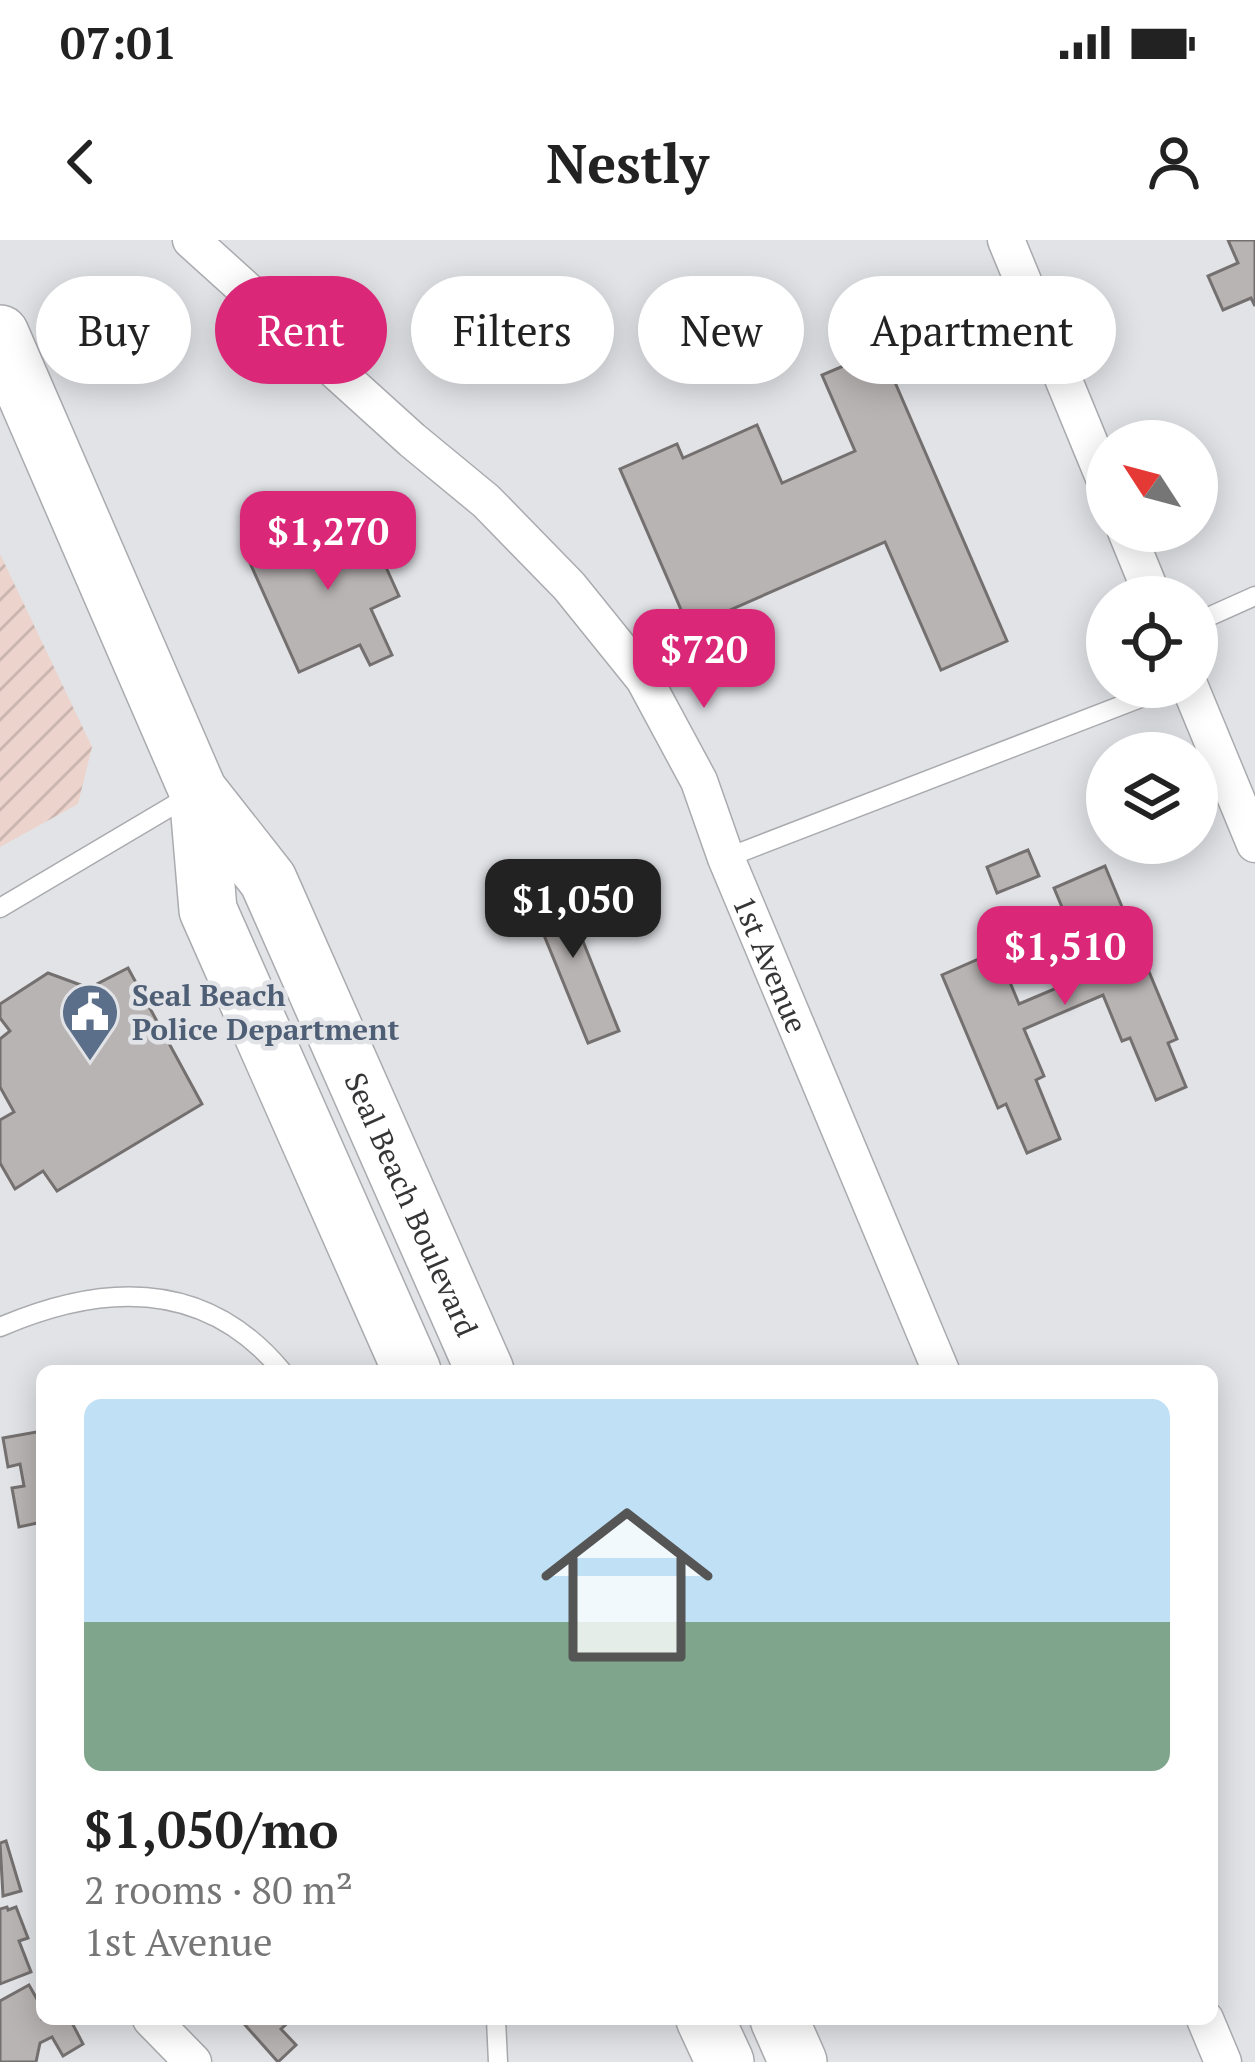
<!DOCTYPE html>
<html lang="en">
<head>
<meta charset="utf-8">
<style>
  :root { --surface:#fff; --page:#f6f6f6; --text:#222; --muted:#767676; --line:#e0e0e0; --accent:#db2777 }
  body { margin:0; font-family:"PT Serif",serif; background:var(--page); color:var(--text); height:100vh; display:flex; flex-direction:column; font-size:45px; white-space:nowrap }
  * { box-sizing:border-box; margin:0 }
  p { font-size:39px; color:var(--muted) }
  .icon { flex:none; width:66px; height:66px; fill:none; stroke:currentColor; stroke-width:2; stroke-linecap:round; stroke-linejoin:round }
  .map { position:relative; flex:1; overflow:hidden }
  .drawer { position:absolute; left:36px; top:1125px; width:1182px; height:660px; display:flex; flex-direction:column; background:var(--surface); border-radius:18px; box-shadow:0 6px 30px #0003 }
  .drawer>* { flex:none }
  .banner { position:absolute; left:36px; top:36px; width:1185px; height:108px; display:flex; gap:24px }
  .needle { width:78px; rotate:306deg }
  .controls { position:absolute; left:1086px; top:180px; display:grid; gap:24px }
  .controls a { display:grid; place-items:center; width:132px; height:132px; border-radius:50%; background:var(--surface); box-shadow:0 6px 30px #0003; font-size:60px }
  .price { position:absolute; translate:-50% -102px; padding:0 27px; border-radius:24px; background:var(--accent); color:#fff; font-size:39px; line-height:78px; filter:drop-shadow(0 3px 6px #0008) }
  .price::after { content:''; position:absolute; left:50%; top:72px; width:36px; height:27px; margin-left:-18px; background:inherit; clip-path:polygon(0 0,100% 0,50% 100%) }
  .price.current { background:#222; color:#fff }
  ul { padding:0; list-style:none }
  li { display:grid; align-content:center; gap:24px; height:636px; padding:0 48px }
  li+li { border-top:3px solid var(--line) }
  li span { display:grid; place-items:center; height:372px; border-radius:18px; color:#555 }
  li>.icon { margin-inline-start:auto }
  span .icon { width:216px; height:216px; fill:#fffc; stroke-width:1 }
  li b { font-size:51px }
  .chip { padding:0 42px; border-radius:54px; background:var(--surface); box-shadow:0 6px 30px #0003; font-size:42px; line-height:108px }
  .chip.current { background:var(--accent); color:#fff }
  .status { display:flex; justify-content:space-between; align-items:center; height:84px; padding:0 60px; background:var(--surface); direction:ltr }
  .status svg { height:33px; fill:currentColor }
  header { display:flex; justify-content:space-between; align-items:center; height:156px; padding:0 48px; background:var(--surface); font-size:54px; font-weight:700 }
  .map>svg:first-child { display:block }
  .industrial { fill:url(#industrial-furrows) }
  .building { fill:#b9b4b4; stroke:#757070; stroke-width:3 }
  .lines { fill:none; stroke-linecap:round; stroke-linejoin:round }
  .service-casing { stroke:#aaabaf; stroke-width:21 }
  .minor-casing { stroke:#aaabaf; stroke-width:39 }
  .primary-casing { stroke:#aaabaf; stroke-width:60 }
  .service { stroke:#fff; stroke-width:18 }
  .minor { stroke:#fff; stroke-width:36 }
  .primary { stroke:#fff; stroke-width:57 }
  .labels { text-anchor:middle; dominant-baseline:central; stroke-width:9; stroke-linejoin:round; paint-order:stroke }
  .street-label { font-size:30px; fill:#353537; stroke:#e2e3e7 }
  .service-label { font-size:30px; font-weight:bold; fill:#4e5e75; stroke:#e2e3e7; text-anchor:start }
</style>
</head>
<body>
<div class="status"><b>07:01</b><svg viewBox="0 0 49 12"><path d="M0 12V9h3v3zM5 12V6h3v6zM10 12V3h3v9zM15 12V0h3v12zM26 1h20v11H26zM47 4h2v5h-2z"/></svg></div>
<header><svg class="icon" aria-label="back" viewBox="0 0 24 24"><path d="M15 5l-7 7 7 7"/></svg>Nestly<svg class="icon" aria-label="person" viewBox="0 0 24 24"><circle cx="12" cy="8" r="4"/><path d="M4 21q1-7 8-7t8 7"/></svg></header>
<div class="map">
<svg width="1255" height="1822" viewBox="0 0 1255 1822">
  <defs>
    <pattern id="industrial-furrows" width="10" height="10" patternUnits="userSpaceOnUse" patternTransform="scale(3)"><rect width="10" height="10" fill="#ecd3cb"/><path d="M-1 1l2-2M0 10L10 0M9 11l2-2" fill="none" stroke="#cbb6af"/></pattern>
  </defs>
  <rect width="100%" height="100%" fill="#e2e3e7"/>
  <path class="industrial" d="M 0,314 L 92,507 L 78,564 L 0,607 Z"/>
  <g class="building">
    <path d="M 1228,0 L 1255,0 L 1255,66 L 1251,58 L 1223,70 L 1208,36 L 1238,23 Z"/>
    <path d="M 881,110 L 1007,401 L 941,430 L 885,302 L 689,388 L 620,229 L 677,204 L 683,218 L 757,185 L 782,243 L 855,211 L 822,135 Z"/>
    <path d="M 361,272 L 399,356 L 371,369 L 392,415 L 370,425 L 360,405 L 299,432 L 250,323 Z"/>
    <path d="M 1028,610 L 1039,636 L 997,653 L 987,627 Z"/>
    <path d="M 1105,626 L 1177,799 L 1168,803 L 1186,847 L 1156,860 L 1130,798 L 1122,801 L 1103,755 L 1024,789 L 1044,836 L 1036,840 L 1060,899 L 1027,913 L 1006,864 L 998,868 L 942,735 L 997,711 L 1019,764 L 1090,734 L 1054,648 Z"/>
    <path d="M 558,639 L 619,791 L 588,803 L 526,651 Z"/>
    <path d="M 128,728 L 202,864 L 57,951 L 43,931 L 15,949 L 0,923 L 0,880 L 14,872 L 0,847 L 0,799 L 10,791 L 0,778 L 0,764 L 48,733 L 89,748 Z"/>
    <path d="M 42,1191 L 42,1282 L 19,1287 L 12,1248 L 24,1246 L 20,1224 L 8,1227 L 3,1198 Z"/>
    <path d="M 6,1601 L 21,1651 L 3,1656 L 0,1603 Z"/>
    <path d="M 7,1667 L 8,1670 L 16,1667 L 28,1698 L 19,1701 L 31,1732 L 0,1744 L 0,1669 Z"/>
    <path d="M 29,1745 L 42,1768 L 42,1779 L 70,1779 L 83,1804 L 63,1816 L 52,1797 L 40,1803 L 36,1822 L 0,1822 L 0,1761 Z"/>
    <path d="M 252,1779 L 307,1779 L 291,1780 L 281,1789 L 296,1805 L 278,1822 L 245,1785 Z"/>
  </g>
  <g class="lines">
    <g class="service-casing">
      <g id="service">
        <path d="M 1197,382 L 1255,356"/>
        <path d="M 726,618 L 1169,447"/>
        <path d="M 0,668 L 189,556"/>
        <path d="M 0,1087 C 102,1043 205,1038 282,1131"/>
        <path d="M 496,1779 L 498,1822"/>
      </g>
    </g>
    <g class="minor-casing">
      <g id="minor">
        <path id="s1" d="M 191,0 L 412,200 L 486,261 L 569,346 L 644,439 L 699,541 L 726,618 L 941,1131"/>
        <path d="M 1006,0 L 1107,245"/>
        <path d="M 1126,291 L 1153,357"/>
        <path d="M 1190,447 L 1255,604"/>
        <path d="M 151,1779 L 193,1822"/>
        <path d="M 1205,1779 L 1223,1822"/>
      </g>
    </g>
    <g class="primary-casing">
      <g id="primary">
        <path id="s2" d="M 0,94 L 198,551 L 268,640 L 485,1131"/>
        <path d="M 198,551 L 208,670 L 412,1131"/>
        <path d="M 705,1779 L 725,1822"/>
        <path d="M 779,1779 L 798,1822"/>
      </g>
    </g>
    <use href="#service" class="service"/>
    <use href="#minor" class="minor"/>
    <use href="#primary" class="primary"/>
  </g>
  <defs>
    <g id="civic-pin" transform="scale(3)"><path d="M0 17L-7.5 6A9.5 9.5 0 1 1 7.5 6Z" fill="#5c6f8a" stroke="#e2e3e7"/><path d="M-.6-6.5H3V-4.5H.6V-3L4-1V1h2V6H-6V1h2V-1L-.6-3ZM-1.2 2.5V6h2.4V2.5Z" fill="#fff"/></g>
  </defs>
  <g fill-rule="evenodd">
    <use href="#civic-pin" x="90" y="772"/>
  </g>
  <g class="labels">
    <g class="street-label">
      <text stroke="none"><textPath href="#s1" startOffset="945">1st Avenue</textPath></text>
      <text stroke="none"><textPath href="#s2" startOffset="966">Seal Beach Boulevard</textPath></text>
    </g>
    <g class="service-label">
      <text x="132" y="755">Seal Beach<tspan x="132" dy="34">Police Department</tspan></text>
    </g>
  </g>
</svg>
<div class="controls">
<a><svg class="needle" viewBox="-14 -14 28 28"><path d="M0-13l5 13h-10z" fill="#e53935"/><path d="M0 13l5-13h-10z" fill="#767676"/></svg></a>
<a><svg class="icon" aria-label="locate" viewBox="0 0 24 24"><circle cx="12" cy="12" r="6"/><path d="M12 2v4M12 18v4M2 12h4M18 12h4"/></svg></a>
<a><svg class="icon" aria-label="layers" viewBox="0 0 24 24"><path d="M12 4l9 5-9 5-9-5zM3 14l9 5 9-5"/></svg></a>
</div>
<b class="price" style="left:328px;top:353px">$1,270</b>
<b class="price" style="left:704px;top:471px">$720</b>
<b class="price current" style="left:573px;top:721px">$1,050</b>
<b class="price" style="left:1065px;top:768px">$1,510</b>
<div class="banner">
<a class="chip">Buy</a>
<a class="chip current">Rent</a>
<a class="chip">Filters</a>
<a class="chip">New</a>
<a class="chip">Apartment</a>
</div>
<section class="drawer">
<ul>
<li><span style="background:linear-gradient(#bfe0f5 60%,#7fa58c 0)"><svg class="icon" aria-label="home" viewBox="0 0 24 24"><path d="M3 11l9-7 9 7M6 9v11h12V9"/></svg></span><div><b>$1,050/mo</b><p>2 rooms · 80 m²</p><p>1st Avenue</p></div></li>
</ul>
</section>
</div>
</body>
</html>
